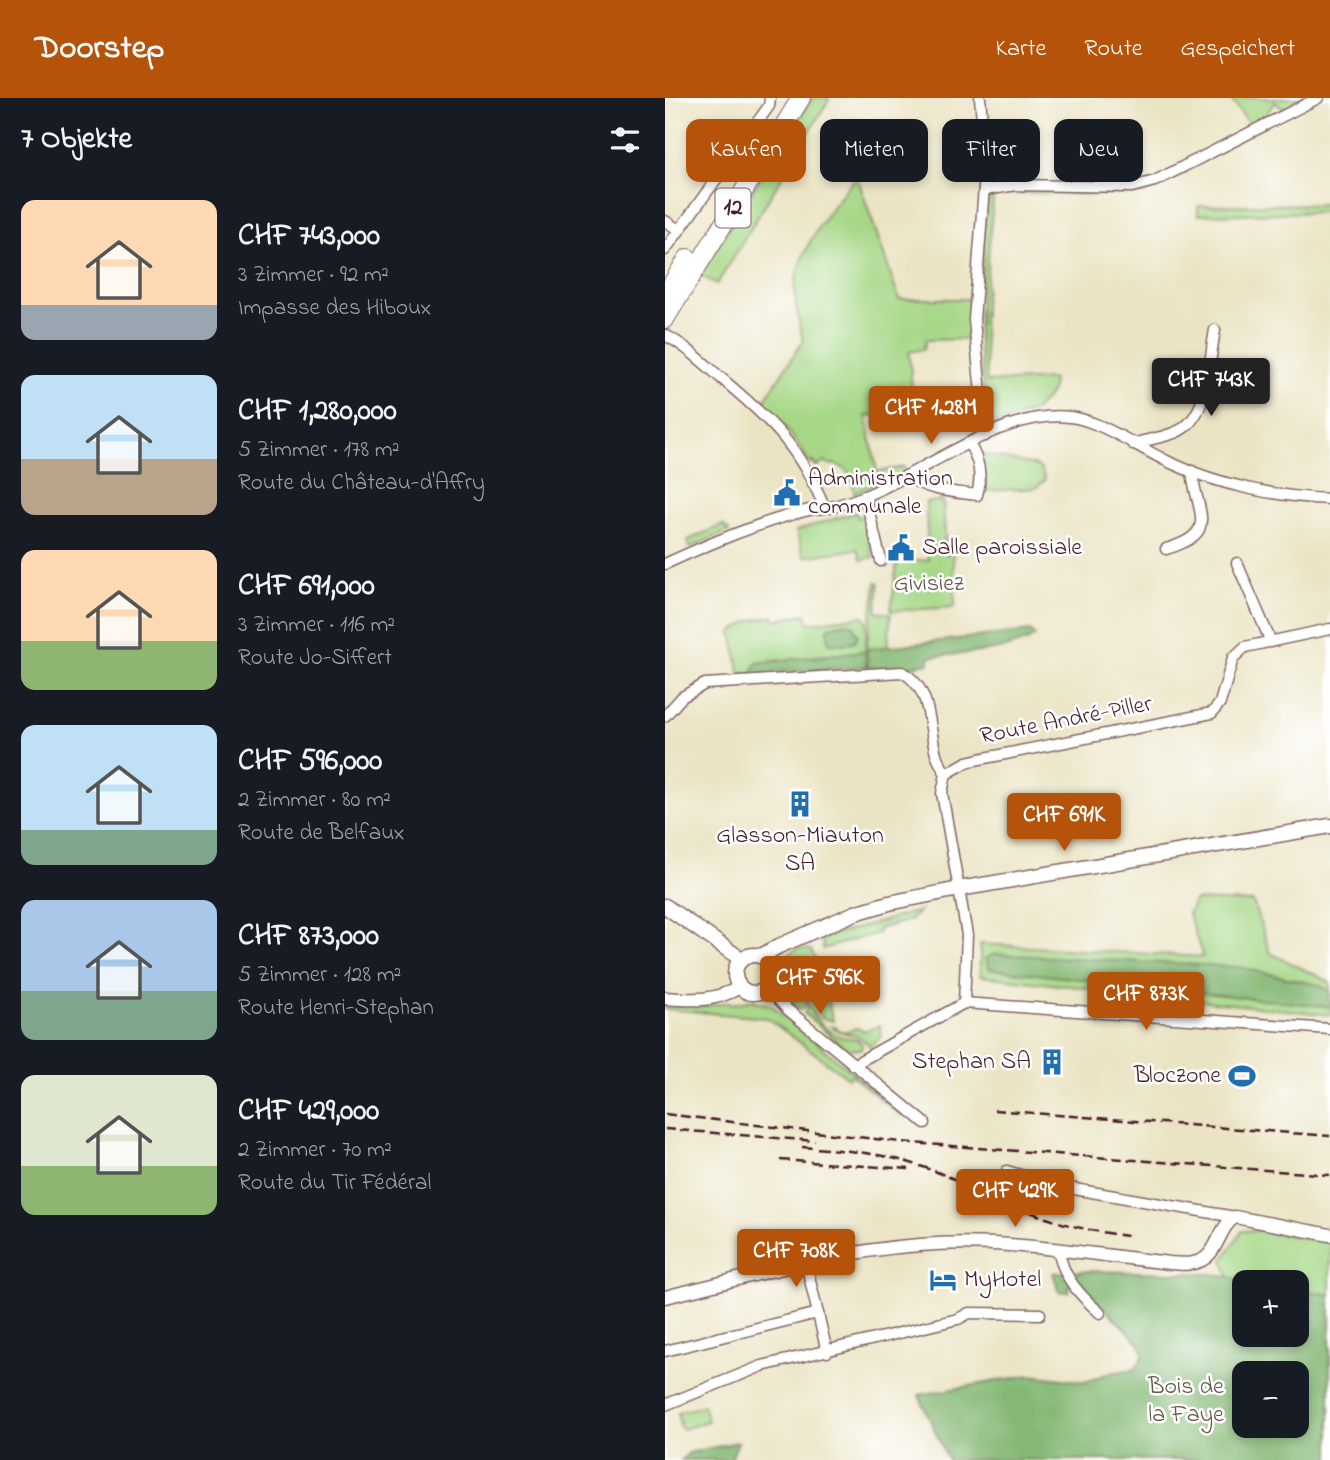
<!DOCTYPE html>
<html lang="de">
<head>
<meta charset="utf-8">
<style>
  :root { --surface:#171b24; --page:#242831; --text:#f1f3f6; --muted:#9ea1a6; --accent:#b45309 }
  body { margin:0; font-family:"Indie Flower",sans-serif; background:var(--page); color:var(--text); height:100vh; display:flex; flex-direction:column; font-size:26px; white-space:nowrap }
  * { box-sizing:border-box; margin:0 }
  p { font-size:23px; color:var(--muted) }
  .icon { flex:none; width:38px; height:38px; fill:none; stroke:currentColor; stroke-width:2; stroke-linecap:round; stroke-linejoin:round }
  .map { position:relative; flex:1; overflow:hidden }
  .side { display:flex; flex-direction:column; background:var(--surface); width:665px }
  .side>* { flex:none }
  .hud { position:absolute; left:21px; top:21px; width:539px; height:63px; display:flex; gap:14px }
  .buttons { position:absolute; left:567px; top:1172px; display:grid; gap:14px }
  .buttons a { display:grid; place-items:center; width:77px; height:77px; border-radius:14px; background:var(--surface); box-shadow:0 4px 10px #0003; font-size:35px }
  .price { position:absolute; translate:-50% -60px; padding:0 16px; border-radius:7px; background:var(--accent); color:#fff; font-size:23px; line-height:46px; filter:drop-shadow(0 2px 4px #0008) }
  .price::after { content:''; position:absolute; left:50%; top:42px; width:21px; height:16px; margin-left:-10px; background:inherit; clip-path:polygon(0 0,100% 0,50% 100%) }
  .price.active { background:#222; color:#fff }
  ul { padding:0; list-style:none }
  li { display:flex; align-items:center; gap:21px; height:175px; padding:0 21px }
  li span { display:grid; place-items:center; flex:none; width:196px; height:140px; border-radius:14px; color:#555 }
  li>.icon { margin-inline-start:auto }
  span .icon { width:84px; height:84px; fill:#fffc; stroke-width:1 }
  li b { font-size:30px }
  h2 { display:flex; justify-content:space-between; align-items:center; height:84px; padding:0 21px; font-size:30px }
  .pill { padding:0 24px; border-radius:14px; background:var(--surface); box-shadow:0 4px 10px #0003; font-size:24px; line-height:63px }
  .pill.active { background:var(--accent); color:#fff }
  header { display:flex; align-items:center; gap:42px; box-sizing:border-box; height:98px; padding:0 35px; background:var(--accent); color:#fff }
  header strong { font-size:33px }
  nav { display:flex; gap:38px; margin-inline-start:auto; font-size:24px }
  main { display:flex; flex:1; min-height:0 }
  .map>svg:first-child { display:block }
  .green { fill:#a6d786; stroke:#787b58; stroke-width:2 }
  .forest { fill:#84b873; stroke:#676c4f; stroke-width:2; fill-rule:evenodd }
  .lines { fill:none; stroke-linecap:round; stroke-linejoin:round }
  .minor-casing { stroke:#826461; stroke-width:13 }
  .tertiary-casing { stroke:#826461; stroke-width:15 }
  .secondary-casing { stroke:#826461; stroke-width:17 }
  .trunk-casing { stroke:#826461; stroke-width:20 }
  .minor { stroke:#fff; stroke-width:10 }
  .tertiary { stroke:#fff; stroke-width:12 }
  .secondary { stroke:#fff; stroke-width:14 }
  .trunk { stroke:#fff; stroke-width:18 }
  .rail { stroke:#4a1f2b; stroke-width:2.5; stroke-dasharray:10 5; stroke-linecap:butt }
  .labels { text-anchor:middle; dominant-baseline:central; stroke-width:5; stroke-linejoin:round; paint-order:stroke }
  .shield { fill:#fff; stroke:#80626b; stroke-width:2 }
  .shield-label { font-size:23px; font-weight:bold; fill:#4a1f2b }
  .poi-label { font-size:24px; fill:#4a1f2b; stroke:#fff; text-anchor:start }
  .park-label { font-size:24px; fill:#665646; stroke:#fff }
  .street-label { font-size:24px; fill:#4a1f2b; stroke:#fff }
</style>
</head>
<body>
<header>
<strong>Doorstep</strong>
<nav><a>Karte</a><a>Route</a><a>Gespeichert</a></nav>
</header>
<main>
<section class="side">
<h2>7 Objekte<svg class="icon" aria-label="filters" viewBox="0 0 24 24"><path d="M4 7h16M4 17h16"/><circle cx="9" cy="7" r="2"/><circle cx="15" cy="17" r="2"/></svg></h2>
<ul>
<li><span style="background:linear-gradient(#ffd9b3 75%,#9aa5b1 0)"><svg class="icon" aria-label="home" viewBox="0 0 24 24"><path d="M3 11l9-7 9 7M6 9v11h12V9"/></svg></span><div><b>CHF 743,000</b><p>3 Zimmer · 92 m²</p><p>Impasse des Hiboux</p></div></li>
<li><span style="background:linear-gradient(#bfe0f5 60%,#b9a48a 0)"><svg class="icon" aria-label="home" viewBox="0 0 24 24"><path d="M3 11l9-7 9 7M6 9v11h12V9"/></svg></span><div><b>CHF 1,280,000</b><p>5 Zimmer · 178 m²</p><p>Route du Château-d'Affry</p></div></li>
<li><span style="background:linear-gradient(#ffd9b3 65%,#8fb573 0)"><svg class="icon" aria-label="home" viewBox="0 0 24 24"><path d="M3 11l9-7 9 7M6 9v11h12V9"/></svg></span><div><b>CHF 691,000</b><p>3 Zimmer · 116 m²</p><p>Route Jo-Siffert</p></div></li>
<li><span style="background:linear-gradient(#bfe0f5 75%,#7fa58c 0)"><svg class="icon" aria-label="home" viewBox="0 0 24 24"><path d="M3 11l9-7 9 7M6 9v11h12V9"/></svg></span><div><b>CHF 596,000</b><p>2 Zimmer · 80 m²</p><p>Route de Belfaux</p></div></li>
<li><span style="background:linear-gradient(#a9c7e8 65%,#7fa58c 0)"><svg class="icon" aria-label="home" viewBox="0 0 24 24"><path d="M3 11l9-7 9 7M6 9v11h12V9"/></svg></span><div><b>CHF 873,000</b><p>5 Zimmer · 128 m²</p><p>Route Henri-Stephan</p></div></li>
<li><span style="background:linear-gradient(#dfe7d0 65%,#8fb573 0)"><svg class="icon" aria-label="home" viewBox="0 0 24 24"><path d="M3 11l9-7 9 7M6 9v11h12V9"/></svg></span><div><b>CHF 429,000</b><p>2 Zimmer · 70 m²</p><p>Route du Tir Fédéral</p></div></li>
</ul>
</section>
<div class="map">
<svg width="665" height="1362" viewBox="0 0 665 1362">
  <rect width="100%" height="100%" fill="#fff"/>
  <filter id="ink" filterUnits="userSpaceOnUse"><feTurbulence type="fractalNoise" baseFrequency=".0143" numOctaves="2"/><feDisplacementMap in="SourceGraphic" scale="14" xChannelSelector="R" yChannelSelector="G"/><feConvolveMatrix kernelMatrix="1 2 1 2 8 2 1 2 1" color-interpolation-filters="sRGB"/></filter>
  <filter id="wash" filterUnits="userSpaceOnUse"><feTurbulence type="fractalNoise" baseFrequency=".00686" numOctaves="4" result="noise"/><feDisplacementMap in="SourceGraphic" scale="28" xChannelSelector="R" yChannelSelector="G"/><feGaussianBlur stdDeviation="1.57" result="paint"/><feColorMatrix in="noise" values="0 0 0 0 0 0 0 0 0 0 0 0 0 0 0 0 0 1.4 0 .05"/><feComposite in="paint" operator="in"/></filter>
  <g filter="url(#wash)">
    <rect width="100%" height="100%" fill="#ebe4c4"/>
    <g class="green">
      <path d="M 147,0 L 165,0 L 52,186 L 34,177 Z"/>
      <path d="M 565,0 L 642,0 L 618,11 L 610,4 L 593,27 L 587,30 Z"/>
      <path d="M 518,72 L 521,74 L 479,96 L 340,95 L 328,99 L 318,223 L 322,284 L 388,281 L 387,293 L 371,312 L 326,328 L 322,326 L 313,234 L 322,104 L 325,99 L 336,92 L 467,91 Z"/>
      <path d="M 192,78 L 234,201 L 305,201 L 306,241 L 261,242 L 259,251 L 244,254 L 249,313 L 201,318 L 212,374 L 239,369 L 240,375 L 189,395 C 188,378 182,365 162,366 L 160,364 L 151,369 L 148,364 L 145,365 L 118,325 L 97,306 L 138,243 C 135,227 129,207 130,190 C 132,151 168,107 192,78 Z"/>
      <path d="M 665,106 L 665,114 L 533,117 L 533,108 Z"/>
      <path d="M 315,356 L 370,367 L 376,371 L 380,382 L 371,390 L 324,393 L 320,391 L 313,358 Z"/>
      <path d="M 278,403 L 281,456 L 288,456 L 290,509 L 226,513 L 232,464 L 263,462 L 261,404 Z"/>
      <path d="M 191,414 L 193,420 L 199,418 L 208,459 L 196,462 L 193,451 L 139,459 L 131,433 Z"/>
      <path d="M 58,427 L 64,433 L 24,450 L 23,442 Z"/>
      <path d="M 211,484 L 214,485 L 211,514 L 226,516 L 222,553 L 202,551 C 203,528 209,507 211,484 Z"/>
      <path d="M 141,516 L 143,525 L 199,518 L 202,523 L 200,553 L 92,565 L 86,576 L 75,576 L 67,534 L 85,523 L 109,518 L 110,522 Z"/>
      <path d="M 530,802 L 588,804 L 605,855 L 665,884 L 665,917 L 315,878 L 315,846 L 538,859 L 523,815 Z"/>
      <path d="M 254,813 L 245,822 L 213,831 L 213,835 L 158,851 L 157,840 Z"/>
      <path d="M 133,850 L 146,852 L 151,862 L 139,876 L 139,893 L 143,906 L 135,911 C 112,894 105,865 133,850 Z"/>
      <path d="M 155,874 L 168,923 L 157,920 L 147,904 L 149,901 L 146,881 L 150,876 Z"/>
      <path d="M 87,902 L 107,908 L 238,1016 L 236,1018 L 186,977 L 183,980 L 102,920 L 0,911 L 0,907 L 34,909 L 65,904 L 67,906 Z"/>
      <path d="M 144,908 C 150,921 162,935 177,939 C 186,941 191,938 197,946 L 196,951 L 181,951 L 139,915 Z"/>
      <path d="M 166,928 L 170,928 C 176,937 184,933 192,930 L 198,933 L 215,928 L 216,939 L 205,948 C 188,930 183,941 166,928 Z"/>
      <path d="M 597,1132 L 665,1145 L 665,1197 L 632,1191 L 632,1185 L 594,1185 L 565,1180 L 558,1162 L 577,1133 Z"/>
      <path d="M 38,1307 L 43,1323 L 18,1331 L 15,1329 L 13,1315 Z"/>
    </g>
    <g class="forest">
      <path d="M 183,525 L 188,527 L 193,538 L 190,543 L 181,546 L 164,545 L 162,533 L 164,529 Z"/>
      <path d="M 365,533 L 370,538 C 346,555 294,555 264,559 L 264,565 L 237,570 L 203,569 L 202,551 Z"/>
      <path d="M 200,553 L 201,569 L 86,576 L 92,565 Z"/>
      <path d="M 329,856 L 573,869 L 654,887 L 665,893 L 665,909 L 325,871 L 320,861 Z"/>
      <path d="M 427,1173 L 548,1176 L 594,1185 L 579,1185 L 579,1237 L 632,1237 L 632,1191 L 665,1197 L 665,1362 L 283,1362 L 254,1297 L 365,1277 L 421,1284 L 444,1275 L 471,1271 L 479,1256 L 474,1245 L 413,1183 L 404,1187 L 404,1194 L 394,1194 L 388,1175 ZM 579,1276 L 632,1276 L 632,1328 L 579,1328 Z"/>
      <path d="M 73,1344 L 67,1358 L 68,1362 L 16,1362 L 24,1355 Z"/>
    </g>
  </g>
  <g filter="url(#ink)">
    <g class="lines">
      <g class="minor-casing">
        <g id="minor">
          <path d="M 315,0 L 321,62 L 309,222 L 320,338"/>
          <path d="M 319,92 L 351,87 L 467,89 L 490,83 L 653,0"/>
          <path d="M 0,123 L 14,132"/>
          <path d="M 0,152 L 104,8 L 105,0"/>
          <path d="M 0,237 C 21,248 38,264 56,280 C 107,323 133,347 160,410"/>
          <path d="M 468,346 C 483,341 507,339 520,329 C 545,309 544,262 550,232"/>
          <path d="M 244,378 C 260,393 291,394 312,397 C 317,379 314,361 304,346"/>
          <path d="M 200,398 L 216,463"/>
          <path d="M 501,451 C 556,435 531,415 527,373"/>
          <path d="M 572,465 L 606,544"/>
          <path d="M 0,466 C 46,445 95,424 144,412 C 151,410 158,411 165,409 C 176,407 189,402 200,398 C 262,373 338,311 405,319 C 435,322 477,352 506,365 C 554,387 612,399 665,401"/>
          <path d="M 0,618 L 17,599 L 40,586 L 237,574 C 267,589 263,628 271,656 C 273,663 277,669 281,676"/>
          <path d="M 102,889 L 122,911 L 260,1025"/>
          <path d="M 299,905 L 665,931"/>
          <path d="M 188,967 L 299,905 L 302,837 L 277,695 L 281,676 L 302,664 L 315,661 L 547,615 L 555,605 L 568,560 L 580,549 L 665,531"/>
          <path d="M 342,1073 L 392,1088 L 570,1119"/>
          <path d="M 394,1153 C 398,1180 415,1197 435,1215"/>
          <path d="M 141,1165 L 162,1254"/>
          <path d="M 0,1253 L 153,1215"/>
          <path d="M 0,1307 L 97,1268 L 293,1221 L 304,1215 L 375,1216"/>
        </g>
      </g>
      <g class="tertiary-casing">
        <g id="tertiary">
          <path d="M 0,900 C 29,902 49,904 75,889"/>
          <path d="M 0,1199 C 84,1179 169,1153 255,1147 C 338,1140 422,1156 505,1165 C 512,1165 521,1167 528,1165 C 554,1161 551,1131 570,1119 L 665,1137"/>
        </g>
      </g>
      <g class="secondary-casing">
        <g id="secondary">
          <path d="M 0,808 L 76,861"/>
          <circle cx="89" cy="876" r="19"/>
          <path d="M 96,858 L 114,848 L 190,815 L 224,805 L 294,791 L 665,728"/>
        </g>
      </g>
      <g class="trunk-casing">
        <g id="trunk">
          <path d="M 0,197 L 23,160"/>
          <path d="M 0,221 L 136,0"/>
        </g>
      </g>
      <use href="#minor" class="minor"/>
      <use href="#tertiary" class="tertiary"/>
      <use href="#secondary" class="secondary"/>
      <use href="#trunk" class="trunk"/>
      <g class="rail">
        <path d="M 329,1012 L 665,1038"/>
        <path d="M 0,1016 L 235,1044 L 665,1077"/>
        <path d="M 0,1031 L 150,1043"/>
        <path d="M 137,1049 C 175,1052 212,1054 249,1066 C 291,1079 331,1102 373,1117 C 402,1128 432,1134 462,1138"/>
        <path d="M 115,1062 L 244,1071"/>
      </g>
    </g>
  </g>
  <defs>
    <g id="civic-bare" transform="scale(2.1)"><path d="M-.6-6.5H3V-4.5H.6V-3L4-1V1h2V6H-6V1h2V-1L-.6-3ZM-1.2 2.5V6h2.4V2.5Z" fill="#1f6fb2" stroke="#fff" stroke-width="2.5" paint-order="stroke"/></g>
    <g id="building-bare" transform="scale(2.1)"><path d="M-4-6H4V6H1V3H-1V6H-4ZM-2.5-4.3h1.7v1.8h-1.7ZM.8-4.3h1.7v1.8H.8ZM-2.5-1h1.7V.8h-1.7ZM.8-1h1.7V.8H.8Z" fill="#1f6fb2" stroke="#fff" stroke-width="2.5" paint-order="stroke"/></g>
    <g id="stadium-bare" transform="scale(2.1)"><path d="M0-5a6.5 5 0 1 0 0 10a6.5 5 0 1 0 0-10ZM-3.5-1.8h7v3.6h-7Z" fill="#1f6fb2" stroke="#fff" stroke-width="2.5" paint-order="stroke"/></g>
    <g id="hotel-bare" transform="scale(2.1)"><path d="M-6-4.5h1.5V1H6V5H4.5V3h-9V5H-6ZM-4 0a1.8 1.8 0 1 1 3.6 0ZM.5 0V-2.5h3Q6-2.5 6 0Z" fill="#1f6fb2" stroke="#fff" stroke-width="2.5" paint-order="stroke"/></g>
  </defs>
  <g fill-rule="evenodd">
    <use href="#civic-bare" x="122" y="395"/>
    <use href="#civic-bare" x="236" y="450"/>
    <use href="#building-bare" x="135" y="706"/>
    <use href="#building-bare" x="387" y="964"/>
    <use href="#stadium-bare" x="577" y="978"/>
    <use href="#hotel-bare" x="278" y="1182"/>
  </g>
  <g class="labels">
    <rect class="shield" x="50.5" y="90.5" width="35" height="39" rx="5"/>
    <g class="shield-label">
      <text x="68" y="110">12</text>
    </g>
    <g class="poi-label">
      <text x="143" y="381">Administration<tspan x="143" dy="28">communale</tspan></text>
      <text x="257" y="450">Salle paroissiale</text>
      <text x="135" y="738" text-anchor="middle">Glasson-Miauton<tspan x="135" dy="28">SA</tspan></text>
      <text x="366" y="964" text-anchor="end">Stephan SA</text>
      <text x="556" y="978" text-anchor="end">Bloczone</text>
      <text x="299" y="1182">MyHotel</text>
    </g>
    <g class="park-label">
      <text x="264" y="486">Givisiez</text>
      <text x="521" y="1289">Bois de<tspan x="521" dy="28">la Faye</tspan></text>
    </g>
    <g class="street-label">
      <text transform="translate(401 623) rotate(-11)">Route André-Piller</text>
    </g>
  </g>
</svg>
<div class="buttons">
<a>+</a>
<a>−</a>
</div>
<b class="price active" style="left:546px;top:320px">CHF 743K</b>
<b class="price" style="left:266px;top:348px">CHF 1.28M</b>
<b class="price" style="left:399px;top:755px">CHF 691K</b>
<b class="price" style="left:155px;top:918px">CHF 596K</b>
<b class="price" style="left:481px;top:934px">CHF 873K</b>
<b class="price" style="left:350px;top:1131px">CHF 429K</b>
<b class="price" style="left:131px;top:1191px">CHF 708K</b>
<div class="hud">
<a class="pill active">Kaufen</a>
<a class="pill">Mieten</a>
<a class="pill">Filter</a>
<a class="pill">Neu</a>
</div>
</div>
</main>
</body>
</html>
